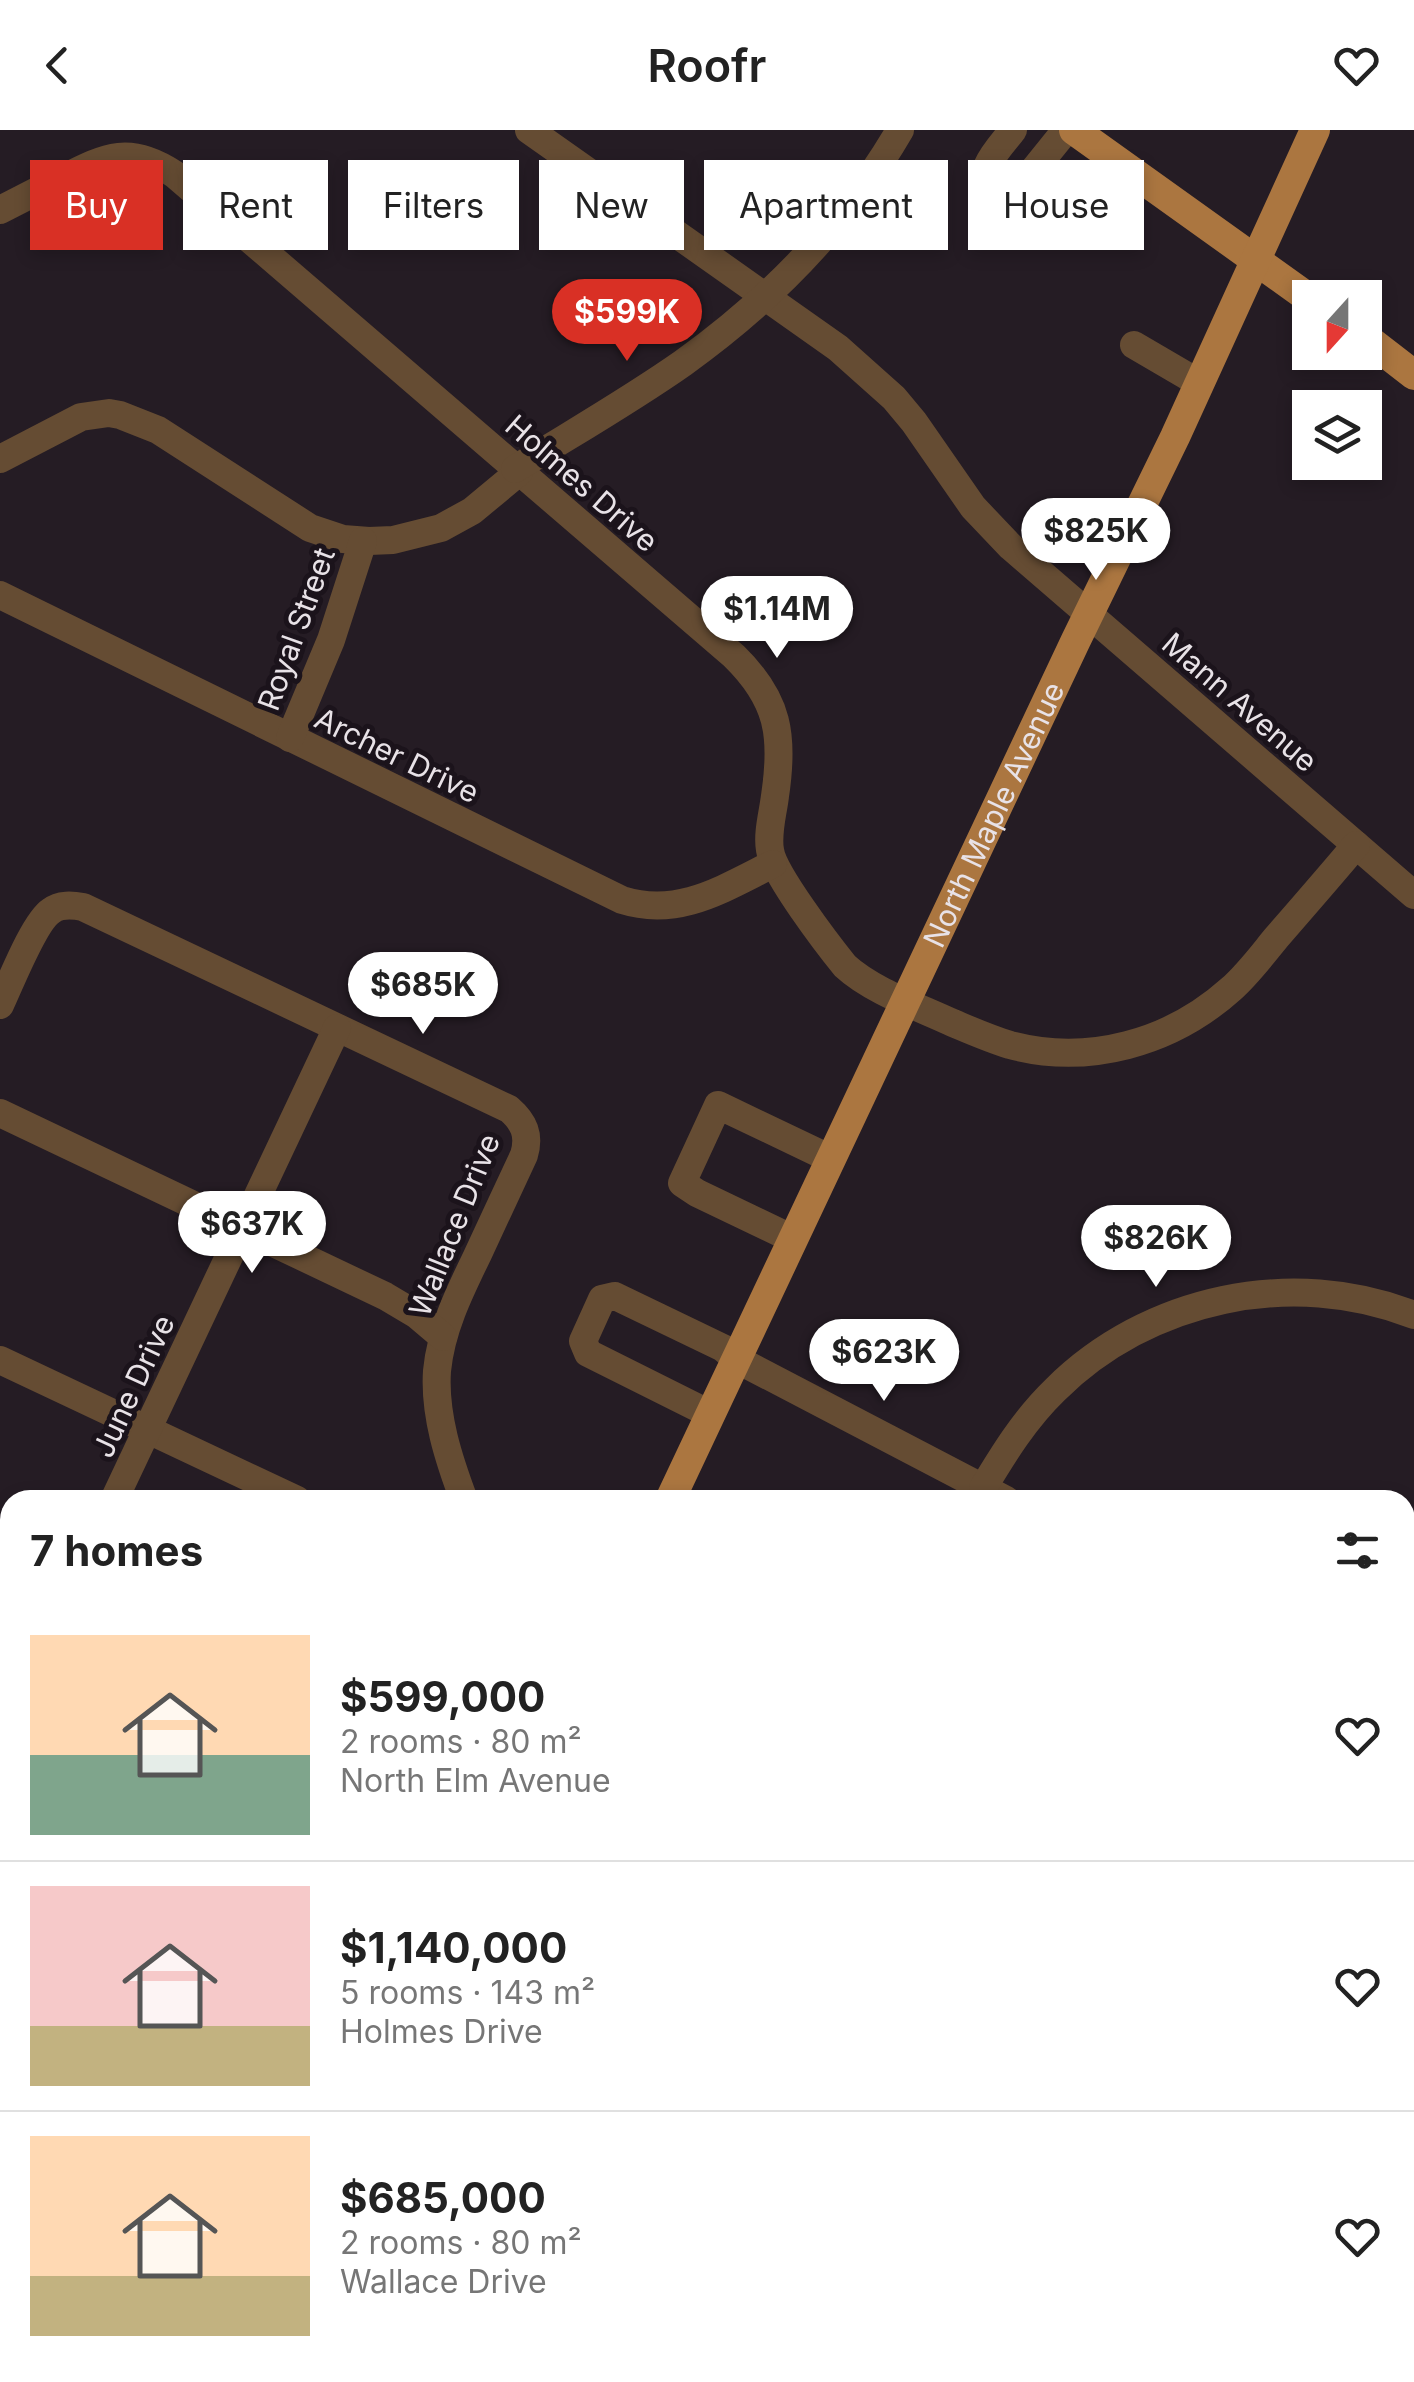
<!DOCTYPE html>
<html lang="en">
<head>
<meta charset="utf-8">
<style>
  :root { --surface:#fff; --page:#f6f6f6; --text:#222; --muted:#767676; --line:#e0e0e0; --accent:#d93025 }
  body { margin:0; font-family:Inter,sans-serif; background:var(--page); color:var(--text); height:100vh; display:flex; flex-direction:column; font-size:38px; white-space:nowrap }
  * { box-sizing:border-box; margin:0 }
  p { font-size:32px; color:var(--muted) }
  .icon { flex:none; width:55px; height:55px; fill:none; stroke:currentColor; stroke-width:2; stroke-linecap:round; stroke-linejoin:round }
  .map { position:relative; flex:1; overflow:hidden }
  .details { position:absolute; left:0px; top:1360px; width:1415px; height:892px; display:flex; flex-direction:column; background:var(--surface); border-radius:30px 30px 0 0; box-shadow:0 5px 15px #0003 }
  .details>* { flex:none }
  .banner { position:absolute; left:30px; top:30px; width:1355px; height:90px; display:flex; gap:20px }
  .needle { width:65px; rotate:201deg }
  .fabs { position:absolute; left:1292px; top:150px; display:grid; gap:20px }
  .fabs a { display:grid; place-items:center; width:90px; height:90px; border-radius:0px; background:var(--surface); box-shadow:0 5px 15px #0003; font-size:50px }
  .price { position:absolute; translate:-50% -85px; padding:0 22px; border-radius:35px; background:#fff; color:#222; font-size:32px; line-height:65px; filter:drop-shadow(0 2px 5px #0008) }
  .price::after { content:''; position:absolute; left:50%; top:60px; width:30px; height:22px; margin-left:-15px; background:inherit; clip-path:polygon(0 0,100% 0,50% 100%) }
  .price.current { background:var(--accent); color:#fff }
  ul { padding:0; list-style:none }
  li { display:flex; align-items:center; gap:30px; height:250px; padding:0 30px }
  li+li { border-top:2px solid var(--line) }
  li span { display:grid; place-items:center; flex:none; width:280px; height:200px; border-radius:0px; color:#555 }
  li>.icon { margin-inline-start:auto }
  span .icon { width:120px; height:120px; fill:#fffc; stroke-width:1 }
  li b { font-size:42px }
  h2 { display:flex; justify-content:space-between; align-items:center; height:120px; padding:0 30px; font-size:42px }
  .tag { padding:0 35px; border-radius:0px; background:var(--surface); box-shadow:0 5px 15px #0003; font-size:35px; line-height:90px }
  .tag.current { background:var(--accent); color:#fff }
  header { display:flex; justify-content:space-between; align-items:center; height:130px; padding:0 30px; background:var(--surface); font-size:45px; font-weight:600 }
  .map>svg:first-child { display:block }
  .green { fill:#3b263a }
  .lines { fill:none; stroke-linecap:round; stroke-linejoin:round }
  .minor { stroke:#654c33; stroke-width:28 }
  .major { stroke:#ab7640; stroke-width:30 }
  .labels { text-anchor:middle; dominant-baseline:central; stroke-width:10; stroke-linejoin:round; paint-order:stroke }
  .street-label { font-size:30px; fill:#e8e2e7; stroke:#1b131b }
</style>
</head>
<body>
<header><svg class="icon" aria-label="back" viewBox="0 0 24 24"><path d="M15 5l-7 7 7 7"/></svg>Roofr<svg class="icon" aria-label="heart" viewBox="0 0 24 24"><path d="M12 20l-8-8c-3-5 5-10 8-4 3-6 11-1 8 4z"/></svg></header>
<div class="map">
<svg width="1414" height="2252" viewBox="0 0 1414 2252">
  <rect width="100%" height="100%" fill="#251c24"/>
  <path class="green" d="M 1414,1482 L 1414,1554 L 1405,1549 L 1405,1496 Z"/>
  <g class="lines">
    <g class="minor">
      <path d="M 529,0 L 838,218 L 894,268 L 914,292 L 973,377 L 1011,417 L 1414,765"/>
      <path d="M 1013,0 C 1002,15 970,45 993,62 C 1001,67 1008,65 1016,62 L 1066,0"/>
      <path d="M 0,80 C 21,69 43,58 64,48 C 107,26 130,15 174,44 L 734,526 C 779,570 784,606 775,666 C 773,683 767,703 770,720 C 773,743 828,815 845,836 C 872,861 919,877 953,893 C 972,901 990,909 1010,915 C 1088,936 1171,913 1231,859 C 1248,844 1262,825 1276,808 C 1303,777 1330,746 1356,715"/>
      <path d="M 1134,215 L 1199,253"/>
      <path d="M 0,329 L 81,287 L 109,283 L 120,285 L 158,300 L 310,398 L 343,409 L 369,411 L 393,410 L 441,398 L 472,381 L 519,342"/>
      <path d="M 515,339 C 571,304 629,271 683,233 C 771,170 846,93 900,0"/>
      <path d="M 0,465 L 622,770 C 679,788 724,758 773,734"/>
      <path d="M 290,608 L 331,510 L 363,411"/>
      <path d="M 0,875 C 10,854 34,792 51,781 C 60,774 72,775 83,777 L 509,979 C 524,992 530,1005 524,1025 C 509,1058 493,1091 478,1124 C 460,1161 441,1199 437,1241 C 434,1285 449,1330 464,1370"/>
      <path d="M 0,983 L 385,1166 L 417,1185 L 443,1207"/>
      <path d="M 793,1109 L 697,1063 L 682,1053 L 718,975 L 831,1029"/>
      <path d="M 0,1230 L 297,1370"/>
      <path d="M 710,1284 L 588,1223 L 583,1211 L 602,1169 L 615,1166 L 723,1218 L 736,1229 L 1006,1370"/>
      <path d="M 983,1358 C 1004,1323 1025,1289 1055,1260 C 1147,1168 1292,1137 1414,1185"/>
      <path d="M 114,1370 L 337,898"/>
      <path d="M 1405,1417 L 1414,1402"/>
      <path d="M 0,1463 L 10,1468"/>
      <path d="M 0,1545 L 10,1523"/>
      <path d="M 1405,1578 L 1414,1583"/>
      <path d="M 1405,1911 L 1414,1916"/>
      <path d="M 0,2169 L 10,2148"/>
      <path d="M 264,2242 L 282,2252"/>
      <path d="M 855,2242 L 873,2252"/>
      <path d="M 1381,2242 L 1389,2252"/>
      <path d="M 925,2252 L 930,2242"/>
    </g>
    <g class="major">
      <path d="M 1074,0 L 1310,169"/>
      <path d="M 1365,207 L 1414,245"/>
      <path id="s1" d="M 670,1370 L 1076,510 L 1175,307 L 1315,0"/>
      <path d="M 255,2252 L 259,2242"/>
    </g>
  </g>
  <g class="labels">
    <g class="street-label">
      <text transform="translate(582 353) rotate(41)">Holmes Drive</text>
      <text transform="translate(296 499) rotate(-70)">Royal Street</text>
      <text transform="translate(1240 572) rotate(41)">Mann Avenue</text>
      <text transform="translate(397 625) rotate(26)">Archer Drive</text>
      <text stroke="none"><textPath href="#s1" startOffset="758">North Maple Avenue</textPath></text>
      <text transform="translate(454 1095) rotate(-68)">Wallace Drive</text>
      <text transform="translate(133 1256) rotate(-65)">June Drive</text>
    </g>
  </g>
</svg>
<div class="fabs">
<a><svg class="needle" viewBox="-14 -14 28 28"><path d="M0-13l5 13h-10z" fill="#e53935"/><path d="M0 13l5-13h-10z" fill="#767676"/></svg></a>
<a><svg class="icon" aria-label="layers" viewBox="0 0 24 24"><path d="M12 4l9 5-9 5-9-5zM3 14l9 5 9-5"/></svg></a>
</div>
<b class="price current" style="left:627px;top:234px">$599K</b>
<b class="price" style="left:1096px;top:453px">$825K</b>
<b class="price" style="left:777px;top:531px">$1.14M</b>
<b class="price" style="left:423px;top:907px">$685K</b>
<b class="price" style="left:252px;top:1146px">$637K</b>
<b class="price" style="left:1156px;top:1160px">$826K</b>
<b class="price" style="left:884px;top:1274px">$623K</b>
<div class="banner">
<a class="tag current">Buy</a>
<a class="tag">Rent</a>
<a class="tag">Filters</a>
<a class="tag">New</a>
<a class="tag">Apartment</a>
<a class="tag">House</a>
</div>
<section class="details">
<h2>7 homes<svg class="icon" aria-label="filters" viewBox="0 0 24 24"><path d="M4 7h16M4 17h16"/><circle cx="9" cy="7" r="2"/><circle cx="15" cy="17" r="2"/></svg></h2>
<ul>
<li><span style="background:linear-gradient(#ffd9b3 60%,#7fa58c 0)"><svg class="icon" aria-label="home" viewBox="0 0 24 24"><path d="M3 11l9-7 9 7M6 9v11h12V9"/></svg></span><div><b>$599,000</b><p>2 rooms · 80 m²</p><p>North Elm Avenue</p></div><svg class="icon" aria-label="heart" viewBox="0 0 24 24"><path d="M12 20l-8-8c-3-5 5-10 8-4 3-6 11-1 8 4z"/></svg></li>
<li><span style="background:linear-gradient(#f6c9c9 70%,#c2b280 0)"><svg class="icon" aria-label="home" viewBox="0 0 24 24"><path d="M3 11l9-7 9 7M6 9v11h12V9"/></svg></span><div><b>$1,140,000</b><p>5 rooms · 143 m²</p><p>Holmes Drive</p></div><svg class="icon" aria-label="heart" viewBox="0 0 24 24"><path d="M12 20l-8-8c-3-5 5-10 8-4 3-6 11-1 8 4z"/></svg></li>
<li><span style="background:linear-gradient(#ffd9b3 70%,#c2b280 0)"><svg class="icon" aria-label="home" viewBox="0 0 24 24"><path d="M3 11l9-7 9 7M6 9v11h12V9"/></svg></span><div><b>$685,000</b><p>2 rooms · 80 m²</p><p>Wallace Drive</p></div><svg class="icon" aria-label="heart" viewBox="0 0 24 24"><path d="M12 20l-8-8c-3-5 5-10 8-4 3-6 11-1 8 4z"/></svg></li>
</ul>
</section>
</div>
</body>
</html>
